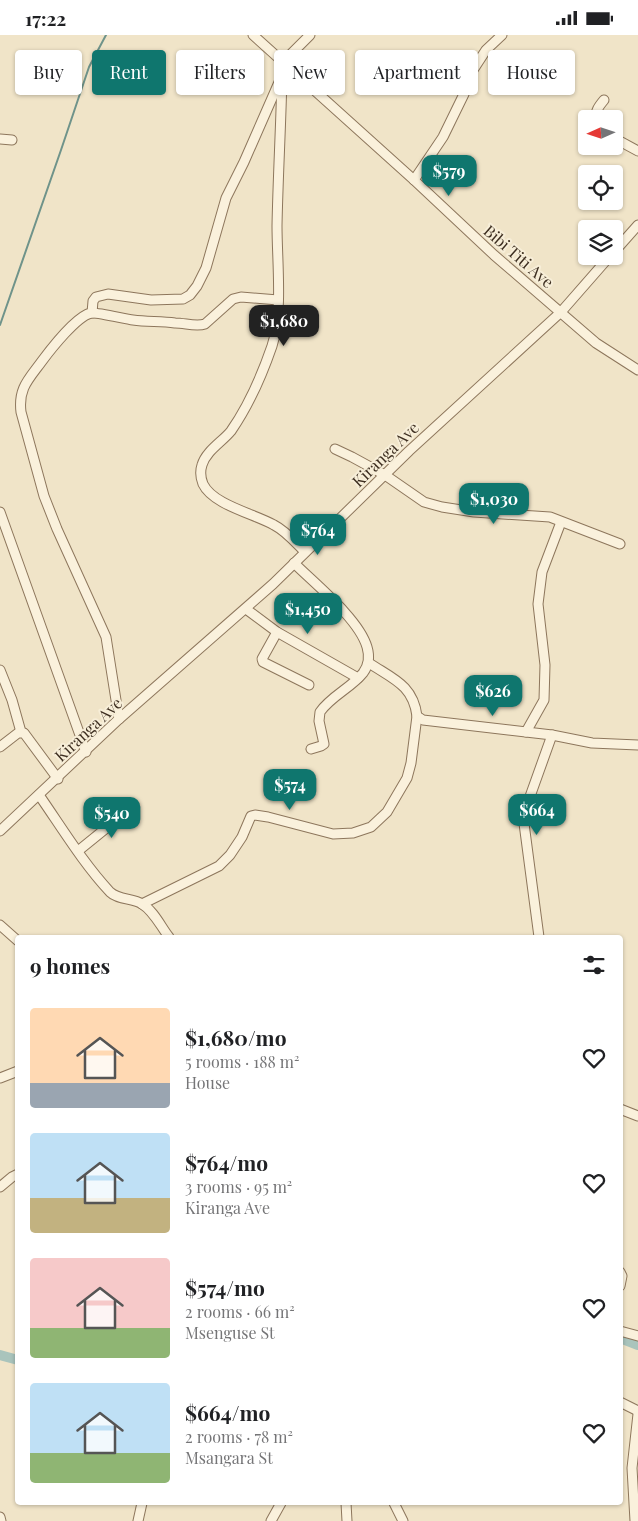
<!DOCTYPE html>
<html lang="en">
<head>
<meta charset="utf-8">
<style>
  :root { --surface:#fff; --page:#f2f2f2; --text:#202124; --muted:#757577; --accent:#0f766e }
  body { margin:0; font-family:"Playfair Display",serif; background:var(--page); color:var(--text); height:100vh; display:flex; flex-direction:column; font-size:19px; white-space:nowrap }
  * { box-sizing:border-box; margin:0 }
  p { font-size:16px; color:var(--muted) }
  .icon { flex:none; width:28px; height:28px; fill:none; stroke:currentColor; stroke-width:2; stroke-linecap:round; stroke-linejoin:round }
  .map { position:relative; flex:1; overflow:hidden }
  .details { position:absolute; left:15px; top:900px; width:608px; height:570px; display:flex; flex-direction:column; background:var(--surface); border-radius:5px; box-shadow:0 1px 4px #0004 }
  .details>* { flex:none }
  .hud { position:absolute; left:15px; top:15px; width:609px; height:45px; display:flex; gap:10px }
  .needle { width:32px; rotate:267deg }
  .buttons { position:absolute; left:578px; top:75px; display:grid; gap:10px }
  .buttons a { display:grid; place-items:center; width:45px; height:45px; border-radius:5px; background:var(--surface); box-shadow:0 1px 4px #0004; font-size:25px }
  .price { position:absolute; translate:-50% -42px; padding:0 11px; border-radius:10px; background:var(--accent); color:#fff; font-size:16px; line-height:32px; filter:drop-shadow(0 1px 2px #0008) }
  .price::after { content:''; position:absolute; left:50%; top:30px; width:15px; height:11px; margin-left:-8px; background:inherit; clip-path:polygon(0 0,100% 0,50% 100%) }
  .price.current { background:#222; color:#fff }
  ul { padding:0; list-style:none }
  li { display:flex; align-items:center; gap:15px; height:125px; padding:0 15px }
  li span { display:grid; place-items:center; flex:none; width:140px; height:100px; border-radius:5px; color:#555 }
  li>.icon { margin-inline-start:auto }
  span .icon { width:60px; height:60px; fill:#fffc; stroke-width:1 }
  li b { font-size:21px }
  h2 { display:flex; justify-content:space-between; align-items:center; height:60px; padding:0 15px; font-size:21px }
  .chip { padding:0 18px; border-radius:5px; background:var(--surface); box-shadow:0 1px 4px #0004; font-size:18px; line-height:45px }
  .chip.current { background:var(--accent); color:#fff }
  .status { display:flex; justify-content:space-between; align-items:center; height:35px; padding:0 25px; background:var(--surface); direction:ltr }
  .status svg { height:14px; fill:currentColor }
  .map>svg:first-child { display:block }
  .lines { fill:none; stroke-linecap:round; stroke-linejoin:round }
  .stream { stroke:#6f938a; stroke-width:2 }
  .river { stroke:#a9c4bc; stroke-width:10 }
  .minor-casing { stroke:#8d765c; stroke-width:11 }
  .minor { stroke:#faf1dc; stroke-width:9 }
  .labels { text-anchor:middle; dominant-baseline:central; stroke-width:4; stroke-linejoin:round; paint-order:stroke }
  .street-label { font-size:16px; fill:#3d2e20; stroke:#f7eed8 }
</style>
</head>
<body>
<div class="status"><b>17:22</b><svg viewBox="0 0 49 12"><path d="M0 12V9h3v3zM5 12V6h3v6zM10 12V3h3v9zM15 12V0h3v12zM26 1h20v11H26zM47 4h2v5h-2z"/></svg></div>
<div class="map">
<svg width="638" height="1486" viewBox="0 0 638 1486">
  <rect width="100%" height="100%" fill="#f0e4c8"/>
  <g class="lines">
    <path class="stream" d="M 0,290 L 61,115 L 89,32 L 106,0"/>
    <g class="river">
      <path d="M 620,1303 L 638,1310"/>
      <path d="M 0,1320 L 18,1325"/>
    </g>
    <g class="minor-casing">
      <g id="minor">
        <path d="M 253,0 L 414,145 L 494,220 L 596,308 L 638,335"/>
        <path d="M 283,27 L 310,0"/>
        <path d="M 282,40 C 281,90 278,140 277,191 C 277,227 283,277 272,311 C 262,340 249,370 231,396 C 222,407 206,416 202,430 C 200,436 201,444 203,449 C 213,470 255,479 274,490 C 286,496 296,508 305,517"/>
        <path d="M 596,84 C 595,76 599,71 604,65"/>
        <path d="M 614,103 L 638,116"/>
        <path d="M 0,104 L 12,105"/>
        <path d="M 414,145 L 443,102 L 464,59 L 473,35 L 486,15 L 502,0"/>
        <path d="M 614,217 L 638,190"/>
        <path d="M 92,278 L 93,266 L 96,262 L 108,259 L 151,265 L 183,264 L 190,260 L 197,251 L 206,233 L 226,163 L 244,127 L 280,45"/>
        <path d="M 335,414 L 352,422 L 385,440 L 424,467 L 442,472 L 474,477 L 550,482 L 620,509"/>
        <path d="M 0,477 L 86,717"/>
        <path d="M 294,528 C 315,549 359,584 367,612 C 370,622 369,630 363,638 C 351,653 331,661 320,677 L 319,686 L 324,709 L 321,711 L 311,714"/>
        <path d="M 246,574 L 277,597 L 358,643"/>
        <path d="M 277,597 L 262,624 L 263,627 L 309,650"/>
        <path d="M 369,628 C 393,644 413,650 417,681 L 423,685 L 552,700 L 592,708 L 638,710"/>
        <path d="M 0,635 L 12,665 L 21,697"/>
        <path d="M 119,684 L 106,602 L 57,494 L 44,461 L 21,377 C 18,353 29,344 42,326 C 51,314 77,281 91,278 C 97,277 125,284 133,285 C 147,287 161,286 175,288 C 185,288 196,292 205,289 L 233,264 L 241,262 L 278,265"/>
        <path d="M 526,697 L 544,665 L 545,630 L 538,569 L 542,537 L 561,487"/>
        <path d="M 0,712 L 18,698 L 24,698 L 58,744"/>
        <path d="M 39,760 C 62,793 83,828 110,857 C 118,865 133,863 142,869 C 154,876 161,892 169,902"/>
        <path d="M 0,796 L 119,684 L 273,549 L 409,416 L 561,277 L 610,221"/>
        <path d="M 78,816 L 131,773"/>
        <path d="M 142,869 L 219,831 L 230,820 L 242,802 L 251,781 L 255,780 L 268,782 L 333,799 L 353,798 L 371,792 L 387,777 L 407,743 L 411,728 L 417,681"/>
        <path d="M 0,890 L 18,906"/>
        <path d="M 539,902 L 523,781 L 552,700"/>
        <path d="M 0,1043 L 18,1036"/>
        <path d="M 620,1074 L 638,1081"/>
        <path d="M 0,1152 L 12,1142 L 18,1139"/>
        <path d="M 620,1237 L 622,1241 L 620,1251"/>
        <path d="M 620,1296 L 638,1301"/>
        <path d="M 620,1367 L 638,1376"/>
        <path d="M 346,1468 L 347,1486"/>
        <path d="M 394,1468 L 403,1486"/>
        <path d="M 0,1482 L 1,1486"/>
        <path d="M 138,1486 L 142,1468"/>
        <path d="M 271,1486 L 281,1468"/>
        <path d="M 635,1486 L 632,1433 L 638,1379"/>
      </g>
    </g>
    <use href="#minor" class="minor"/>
  </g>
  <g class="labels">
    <g class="street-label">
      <text transform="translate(519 221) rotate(41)">Bibi Titi Ave</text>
      <text transform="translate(385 419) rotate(-44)">Kiranga Ave</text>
      <text transform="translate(88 694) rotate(-43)">Kiranga Ave</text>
    </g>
  </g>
</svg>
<div class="buttons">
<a><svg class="needle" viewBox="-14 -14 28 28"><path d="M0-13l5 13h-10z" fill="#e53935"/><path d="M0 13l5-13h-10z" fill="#757577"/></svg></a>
<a><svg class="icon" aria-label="locate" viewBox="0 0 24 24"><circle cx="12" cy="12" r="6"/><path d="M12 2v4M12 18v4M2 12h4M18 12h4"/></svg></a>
<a><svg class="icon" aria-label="layers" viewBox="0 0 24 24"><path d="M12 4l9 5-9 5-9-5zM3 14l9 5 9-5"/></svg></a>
</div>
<b class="price" style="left:449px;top:162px">$579</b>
<b class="price current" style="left:284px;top:312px">$1,680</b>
<b class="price" style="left:494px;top:490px">$1,030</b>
<b class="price" style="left:318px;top:521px">$764</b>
<b class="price" style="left:308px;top:600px">$1,450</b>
<b class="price" style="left:493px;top:682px">$626</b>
<b class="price" style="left:290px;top:776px">$574</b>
<b class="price" style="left:537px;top:801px">$664</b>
<b class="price" style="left:112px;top:804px">$540</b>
<div class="hud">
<a class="chip">Buy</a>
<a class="chip current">Rent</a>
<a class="chip">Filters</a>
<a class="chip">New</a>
<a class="chip">Apartment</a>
<a class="chip">House</a>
</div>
<section class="details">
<h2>9 homes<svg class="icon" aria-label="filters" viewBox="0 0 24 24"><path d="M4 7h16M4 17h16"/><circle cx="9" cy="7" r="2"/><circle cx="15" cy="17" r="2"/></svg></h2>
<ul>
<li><span style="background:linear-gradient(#ffd9b3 75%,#9aa5b1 0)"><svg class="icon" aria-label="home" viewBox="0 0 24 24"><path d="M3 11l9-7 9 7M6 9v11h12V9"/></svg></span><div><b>$1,680/mo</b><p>5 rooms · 188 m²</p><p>House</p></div><svg class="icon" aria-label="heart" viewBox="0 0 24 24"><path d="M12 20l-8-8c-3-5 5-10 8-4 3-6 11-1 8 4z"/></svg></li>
<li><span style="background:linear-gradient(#bfe0f5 65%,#c2b280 0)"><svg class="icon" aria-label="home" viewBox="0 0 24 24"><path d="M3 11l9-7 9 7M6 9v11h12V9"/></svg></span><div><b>$764/mo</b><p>3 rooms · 95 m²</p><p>Kiranga Ave</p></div><svg class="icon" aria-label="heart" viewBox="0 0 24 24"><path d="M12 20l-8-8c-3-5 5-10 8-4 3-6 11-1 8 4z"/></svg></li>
<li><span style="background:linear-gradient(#f6c9c9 70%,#8fb573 0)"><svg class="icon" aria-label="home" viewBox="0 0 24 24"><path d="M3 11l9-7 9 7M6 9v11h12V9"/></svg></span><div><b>$574/mo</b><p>2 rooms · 66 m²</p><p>Msenguse St</p></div><svg class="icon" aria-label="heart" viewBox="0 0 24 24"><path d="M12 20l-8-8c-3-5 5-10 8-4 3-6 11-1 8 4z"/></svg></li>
<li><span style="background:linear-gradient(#bfe0f5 70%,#8fb573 0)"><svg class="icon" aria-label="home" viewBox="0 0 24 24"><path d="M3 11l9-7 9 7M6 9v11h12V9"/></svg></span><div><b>$664/mo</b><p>2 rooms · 78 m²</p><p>Msangara St</p></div><svg class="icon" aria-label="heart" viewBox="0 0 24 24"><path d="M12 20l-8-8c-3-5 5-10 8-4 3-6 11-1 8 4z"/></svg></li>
</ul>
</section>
</div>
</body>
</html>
